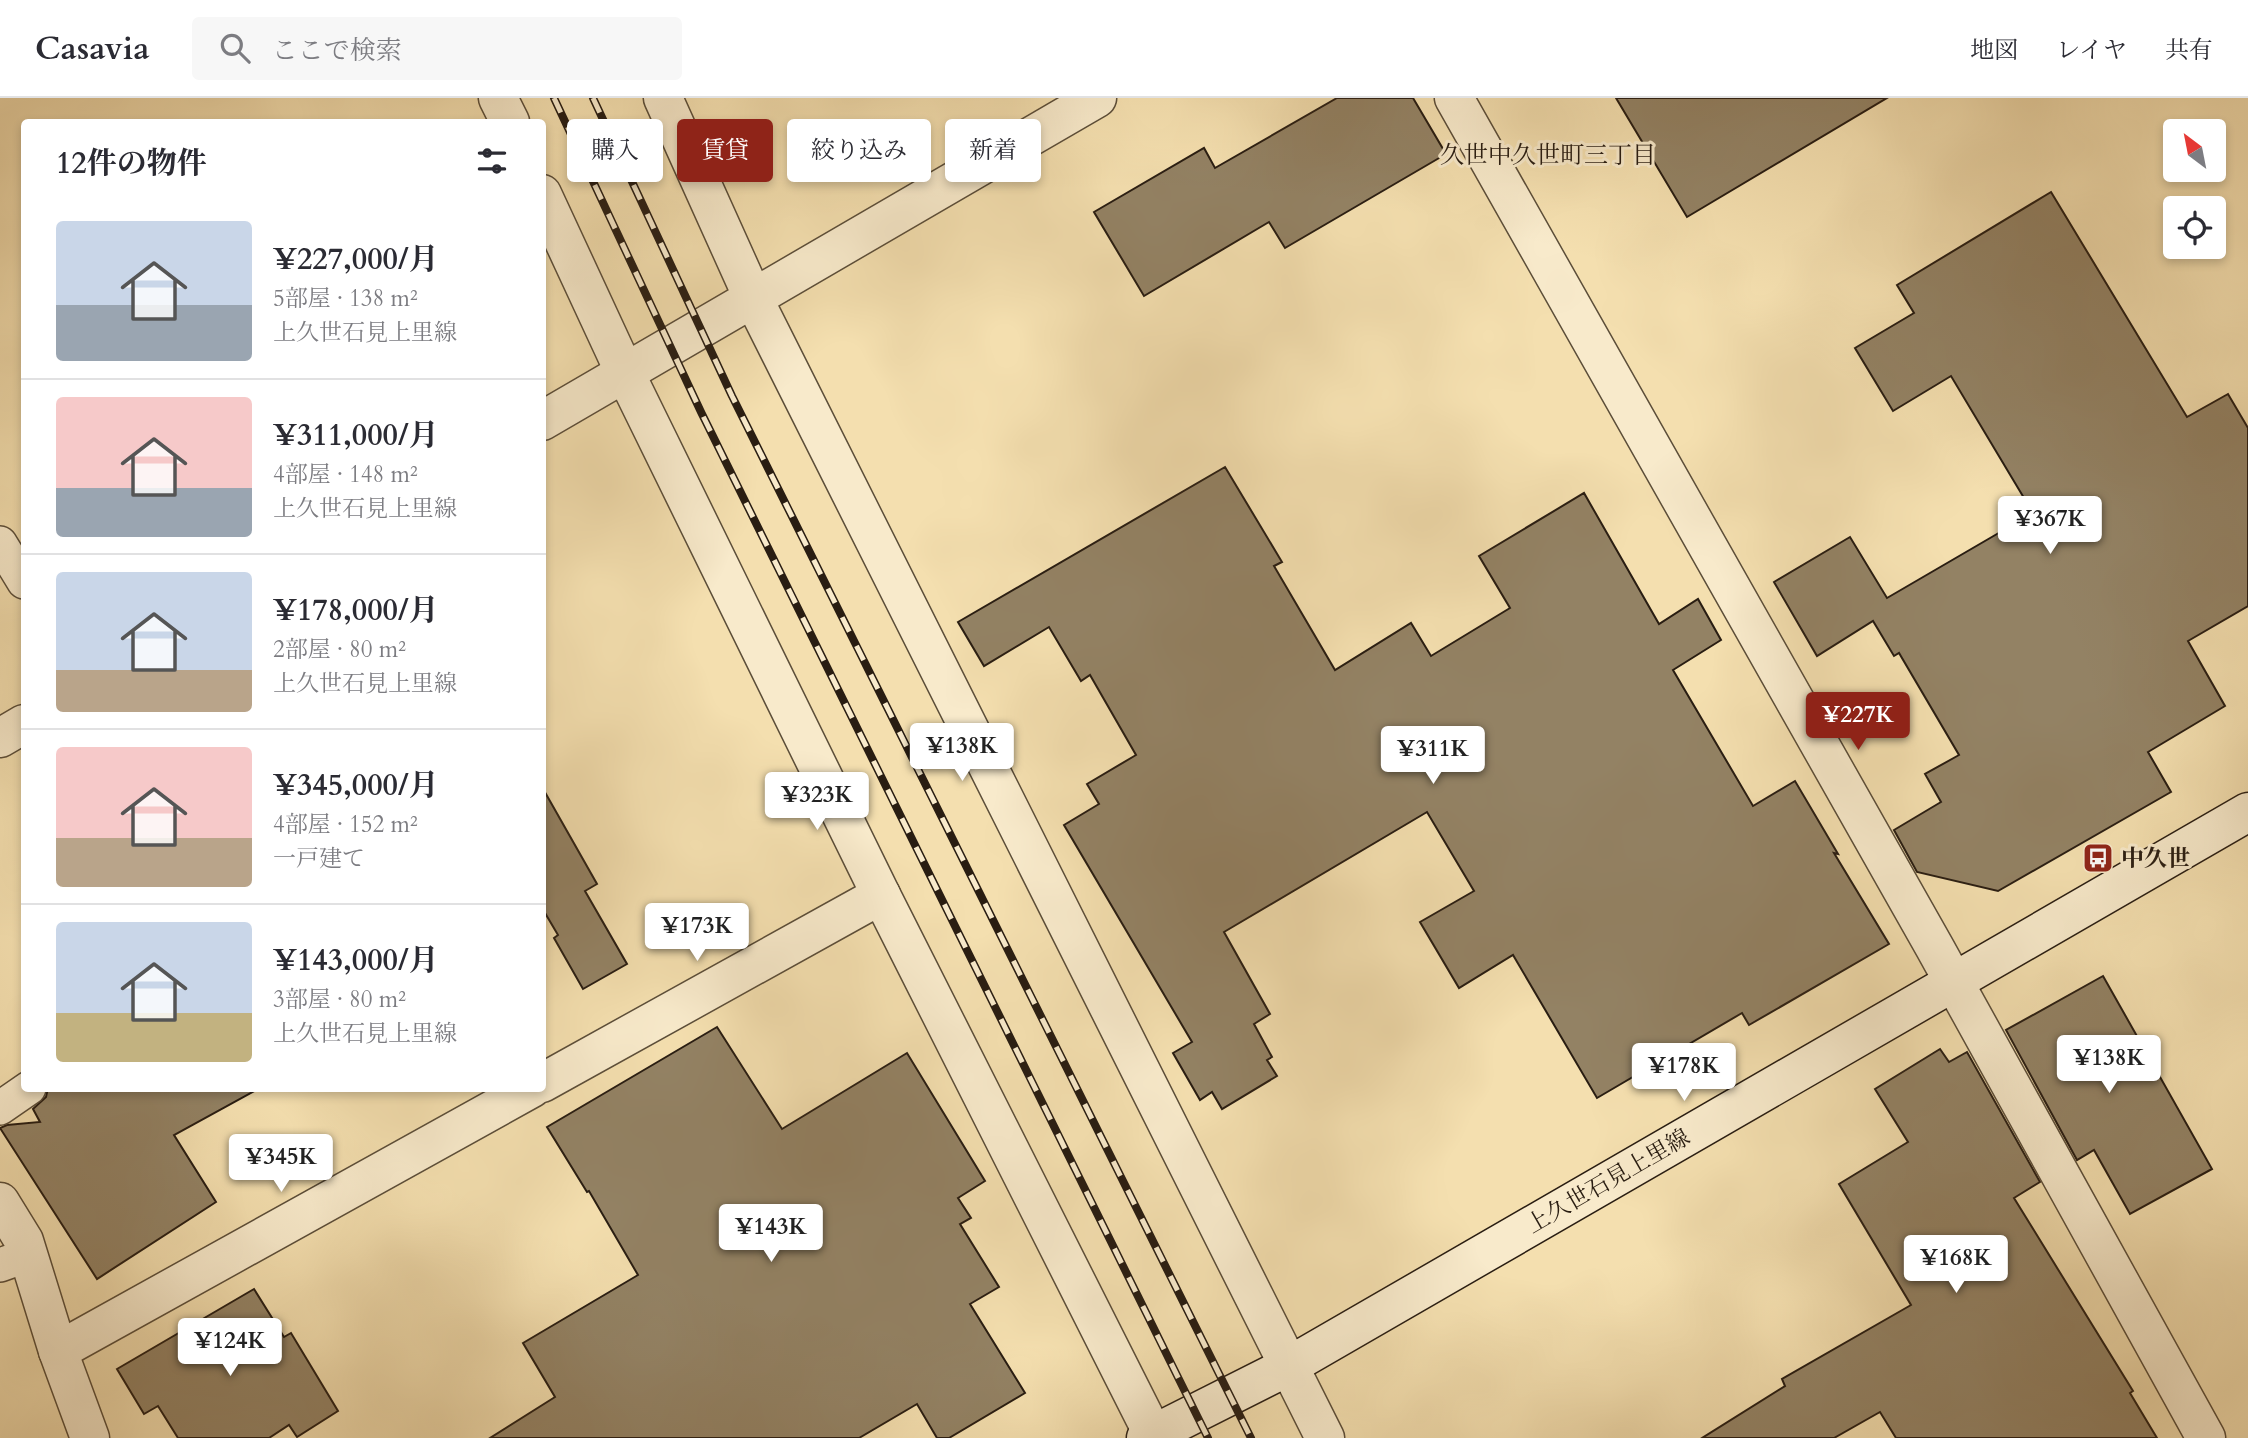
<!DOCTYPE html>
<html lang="ja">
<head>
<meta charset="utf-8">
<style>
  :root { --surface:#fff; --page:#f7f7f7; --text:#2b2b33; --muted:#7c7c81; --line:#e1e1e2; --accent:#8f2418 }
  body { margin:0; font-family:Cardo,"Noto Serif JP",serif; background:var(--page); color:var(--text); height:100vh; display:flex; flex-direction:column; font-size:26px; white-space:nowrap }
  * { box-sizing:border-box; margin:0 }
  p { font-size:23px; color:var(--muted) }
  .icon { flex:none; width:38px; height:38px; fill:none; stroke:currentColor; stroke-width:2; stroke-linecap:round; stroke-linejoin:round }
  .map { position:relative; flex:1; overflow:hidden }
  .sheet { position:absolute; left:21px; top:21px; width:525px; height:973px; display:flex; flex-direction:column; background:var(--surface); border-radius:7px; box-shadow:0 4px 10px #0003 }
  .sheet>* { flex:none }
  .guide { position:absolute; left:567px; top:21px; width:665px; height:63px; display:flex; gap:14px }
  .needle { width:46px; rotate:328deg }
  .fabs { position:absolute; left:2163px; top:21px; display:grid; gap:14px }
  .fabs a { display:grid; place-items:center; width:63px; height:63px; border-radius:7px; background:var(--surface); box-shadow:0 4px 10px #0003; font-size:35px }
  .price { position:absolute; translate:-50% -60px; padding:0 16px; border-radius:7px; background:#fff; color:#222; font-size:23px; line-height:46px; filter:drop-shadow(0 2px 4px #0008) }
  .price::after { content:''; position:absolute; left:50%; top:42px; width:21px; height:16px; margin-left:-10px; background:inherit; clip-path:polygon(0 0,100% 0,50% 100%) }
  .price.active { background:var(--accent); color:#fff }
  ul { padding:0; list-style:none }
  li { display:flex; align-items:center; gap:21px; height:175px; padding:0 35px }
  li+li { border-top:2px solid var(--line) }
  li span { display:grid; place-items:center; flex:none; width:196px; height:140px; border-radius:7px; color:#555 }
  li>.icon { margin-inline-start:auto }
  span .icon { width:84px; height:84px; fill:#fffc; stroke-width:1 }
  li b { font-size:30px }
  h2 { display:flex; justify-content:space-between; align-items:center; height:84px; padding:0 35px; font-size:30px }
  .chip { padding:0 24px; border-radius:7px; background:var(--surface); box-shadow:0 4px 10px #0003; font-size:24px; line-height:63px }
  .chip.active { background:var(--accent); color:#fff }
  header { display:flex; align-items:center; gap:42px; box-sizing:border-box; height:98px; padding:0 35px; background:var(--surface); border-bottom:2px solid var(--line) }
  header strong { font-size:33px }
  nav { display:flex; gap:38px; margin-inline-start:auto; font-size:24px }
  .search { width:490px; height:63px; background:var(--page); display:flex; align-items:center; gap:18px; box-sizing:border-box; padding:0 24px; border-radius:7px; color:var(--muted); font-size:26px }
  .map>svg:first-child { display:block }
  .building { fill:#938264; stroke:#291d12; stroke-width:2 }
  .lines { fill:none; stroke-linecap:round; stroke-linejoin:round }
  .service-casing { stroke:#5c4e39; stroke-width:36 }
  .minor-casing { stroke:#5c4e39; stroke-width:41 }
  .tertiary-casing { stroke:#5c4e39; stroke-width:41 }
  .secondary-casing { stroke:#291d12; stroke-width:41 }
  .service { stroke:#f8eacb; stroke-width:33 }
  .minor { stroke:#f8eacb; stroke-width:38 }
  .tertiary { stroke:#f8eacb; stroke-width:38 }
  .secondary { stroke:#f8eacb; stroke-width:38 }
  .rail-casing { stroke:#291d12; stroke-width:8 }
  .rail { stroke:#f8eacb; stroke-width:5; stroke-dasharray:16; stroke-linecap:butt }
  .labels { text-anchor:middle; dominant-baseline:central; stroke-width:6; stroke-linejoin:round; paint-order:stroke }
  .poi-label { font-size:23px; font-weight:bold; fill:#291d12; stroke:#f8eacb; text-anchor:start }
  .street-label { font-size:23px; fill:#291d12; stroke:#f8eacb }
  .neighbourhood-label { font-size:24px; fill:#291d12; stroke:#f8eacb }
</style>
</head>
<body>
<header>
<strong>Casavia</strong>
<div class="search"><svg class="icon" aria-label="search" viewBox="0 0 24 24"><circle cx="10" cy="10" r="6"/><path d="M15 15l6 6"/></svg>ここで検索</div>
<nav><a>地図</a><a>レイヤ</a><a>共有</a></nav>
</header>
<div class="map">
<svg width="2248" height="1340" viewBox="0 0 2248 1340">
  <rect width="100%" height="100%" fill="#f4dfaf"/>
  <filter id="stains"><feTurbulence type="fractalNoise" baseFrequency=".00286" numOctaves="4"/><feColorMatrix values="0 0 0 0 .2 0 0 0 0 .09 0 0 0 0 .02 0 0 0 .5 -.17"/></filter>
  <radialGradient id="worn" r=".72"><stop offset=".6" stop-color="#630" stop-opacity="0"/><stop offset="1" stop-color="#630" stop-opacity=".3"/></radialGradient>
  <g class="building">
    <path d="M 1337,0 L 1413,0 L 1446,56 L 1285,150 L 1269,124 L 1144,198 L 1094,114 L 1204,50 L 1215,70 Z"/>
    <path d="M 1616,0 L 1887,0 L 1687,119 Z"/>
    <path d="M 2051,94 L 2187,319 L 2228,296 L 2248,330 L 2248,508 L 2188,543 L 2225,608 L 2148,654 L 2171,694 L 1998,793 L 1917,774 L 1894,732 L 1941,704 L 1925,676 L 1959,657 L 1899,555 L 1894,558 L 1873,523 L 1817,558 L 1774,484 L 1850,439 L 1887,500 L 2033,415 L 1951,278 L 1893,313 L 1855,250 L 1914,215 L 1897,187 Z"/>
    <path d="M 1225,369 L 1282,464 L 1274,468 L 1335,572 L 1411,525 L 1431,558 L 1510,510 L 1479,458 L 1584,395 L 1659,526 L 1698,501 L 1721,542 L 1673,572 L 1753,708 L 1795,683 L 1838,756 L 1834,755 L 1889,846 L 1749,927 L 1742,915 L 1597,1000 L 1513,857 L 1459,890 L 1420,824 L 1474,793 L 1427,714 L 1224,834 L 1270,916 L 1254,926 L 1272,959 L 1267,962 L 1277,978 L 1222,1011 L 1212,994 L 1200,1002 L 1173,955 L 1192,944 L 1064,727 L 1099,706 L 1087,686 L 1136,657 L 1090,577 L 1081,583 L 1049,529 L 984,568 L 958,524 Z"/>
    <path d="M 542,689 L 597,786 L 585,793 L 627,866 L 583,891 L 554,840 L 558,837 L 545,815 L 542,816 Z"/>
    <path d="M 2103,878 L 2212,1071 L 2130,1116 L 2094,1052 L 2077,1062 L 2006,932 Z"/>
    <path d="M 717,929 L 782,1031 L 907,955 L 985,1083 L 958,1100 L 971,1120 L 960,1126 L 999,1189 L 970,1206 L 1025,1295 L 949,1340 L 937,1340 L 917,1306 L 859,1340 L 490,1340 L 555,1299 L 523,1245 L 638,1177 L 589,1093 L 587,1094 L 547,1029 Z"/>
    <path d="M 1940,951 L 1949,964 L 1967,954 L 2040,1084 L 2014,1100 L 2133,1293 L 2130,1295 L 2157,1340 L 1896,1340 L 1880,1314 L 1834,1340 L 1702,1340 L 1785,1288 L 1782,1281 L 1911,1207 L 1839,1086 L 1908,1044 L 1875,991 Z"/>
    <path d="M 48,990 L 260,990 L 174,1037 L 216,1104 L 97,1181 L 0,1030 L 7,1027 L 40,1024 L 33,1011 L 46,999 Z"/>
    <path d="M 254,1191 L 284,1239 L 291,1235 L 338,1313 L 297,1339 L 289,1327 L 269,1340 L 178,1340 L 158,1308 L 144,1316 L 117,1271 Z"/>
  </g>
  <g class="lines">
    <g class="service-casing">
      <g id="service">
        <path d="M 0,445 L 24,484"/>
        <path d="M 0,1010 L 29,990"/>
        <path d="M 0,1167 L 28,1157"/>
      </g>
    </g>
    <g class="minor-casing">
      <g id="minor">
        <path d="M 663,0 L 754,202 L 1325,1340"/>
        <path d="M 1454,0 L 1935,850 L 2206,1340"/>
        <path d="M 542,323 L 1097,0"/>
        <path d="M 0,640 L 24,626"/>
        <path d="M 542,985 L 881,797"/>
        <path d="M 0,1104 L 24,1143 L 58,1253 L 90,1340"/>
        <path d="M 58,1253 L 532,990"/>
      </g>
    </g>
    <g class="tertiary-casing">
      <g id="tertiary">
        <path d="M 498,0 L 510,24"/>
        <path d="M 542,96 L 625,275 L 881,797 L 1155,1340"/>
      </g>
    </g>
    <g class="secondary-casing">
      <path id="secondary" d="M 1146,1340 L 1287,1269 L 2248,714"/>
    </g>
    <use href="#service" class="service"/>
    <use href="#minor" class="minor"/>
    <use href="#tertiary" class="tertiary"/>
    <use href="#secondary" class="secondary"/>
    <g class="rail-casing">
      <g id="rail">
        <path d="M 554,0 L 701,314 L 1208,1340"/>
        <path d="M 593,0 L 732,298 L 1251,1340"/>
      </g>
    </g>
    <use href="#rail" class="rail"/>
  </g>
  <defs>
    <g id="bus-square" transform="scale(1.575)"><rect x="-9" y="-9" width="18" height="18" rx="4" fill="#8f2418" stroke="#f8eacb"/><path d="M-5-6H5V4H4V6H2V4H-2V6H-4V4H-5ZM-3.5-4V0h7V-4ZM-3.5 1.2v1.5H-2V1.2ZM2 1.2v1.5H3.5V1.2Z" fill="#fff"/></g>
  </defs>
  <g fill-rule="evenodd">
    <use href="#bus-square" x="2098" y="760"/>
  </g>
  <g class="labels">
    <g class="poi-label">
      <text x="2121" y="760">中久世</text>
    </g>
    <g class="street-label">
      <text transform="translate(1608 1083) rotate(-30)">上久世石見上里線</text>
    </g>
    <g class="neighbourhood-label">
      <text x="1548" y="57">久世中久世町三丁目</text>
    </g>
  </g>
  <rect width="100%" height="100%" filter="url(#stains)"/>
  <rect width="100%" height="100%" fill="url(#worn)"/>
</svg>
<div class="fabs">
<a><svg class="needle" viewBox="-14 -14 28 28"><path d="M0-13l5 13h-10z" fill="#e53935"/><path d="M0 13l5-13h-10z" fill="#7c7c81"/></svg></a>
<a><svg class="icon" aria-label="locate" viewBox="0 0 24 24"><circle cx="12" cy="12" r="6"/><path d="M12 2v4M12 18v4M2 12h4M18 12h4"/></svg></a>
</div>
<b class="price" style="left:2050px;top:458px">¥367K</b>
<b class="price active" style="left:1858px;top:654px">¥227K</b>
<b class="price" style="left:962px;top:685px">¥138K</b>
<b class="price" style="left:1433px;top:688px">¥311K</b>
<b class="price" style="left:817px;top:734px">¥323K</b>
<b class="price" style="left:697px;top:865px">¥173K</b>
<b class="price" style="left:2109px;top:997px">¥138K</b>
<b class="price" style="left:1684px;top:1005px">¥178K</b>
<b class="price" style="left:281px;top:1096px">¥345K</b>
<b class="price" style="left:771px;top:1166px">¥143K</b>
<b class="price" style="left:1956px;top:1197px">¥168K</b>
<b class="price" style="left:230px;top:1280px">¥124K</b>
<div class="guide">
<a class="chip">購入</a>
<a class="chip active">賃貸</a>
<a class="chip">絞り込み</a>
<a class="chip">新着</a>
</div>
<section class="sheet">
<h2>12件の物件<svg class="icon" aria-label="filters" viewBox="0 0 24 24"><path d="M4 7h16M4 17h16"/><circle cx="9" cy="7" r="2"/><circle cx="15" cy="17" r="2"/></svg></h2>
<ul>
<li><span style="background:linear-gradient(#c9d6e8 60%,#9aa5b1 0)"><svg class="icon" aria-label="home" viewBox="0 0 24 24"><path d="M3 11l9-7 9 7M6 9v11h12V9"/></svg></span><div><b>¥227,000/月</b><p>5部屋 · 138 m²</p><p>上久世石見上里線</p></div></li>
<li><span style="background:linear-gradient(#f6c9c9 65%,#9aa5b1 0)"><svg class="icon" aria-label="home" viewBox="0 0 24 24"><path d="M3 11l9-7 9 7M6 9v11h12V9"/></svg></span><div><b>¥311,000/月</b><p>4部屋 · 148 m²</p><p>上久世石見上里線</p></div></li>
<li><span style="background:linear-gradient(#c9d6e8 70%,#b9a48a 0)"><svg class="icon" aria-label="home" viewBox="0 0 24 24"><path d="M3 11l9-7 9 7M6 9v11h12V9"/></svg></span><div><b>¥178,000/月</b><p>2部屋 · 80 m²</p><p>上久世石見上里線</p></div></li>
<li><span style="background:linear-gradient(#f6c9c9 65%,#b9a48a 0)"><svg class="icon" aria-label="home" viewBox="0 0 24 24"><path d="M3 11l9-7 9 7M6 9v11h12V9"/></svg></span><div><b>¥345,000/月</b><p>4部屋 · 152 m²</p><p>一戸建て</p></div></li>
<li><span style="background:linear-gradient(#c9d6e8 65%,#c2b280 0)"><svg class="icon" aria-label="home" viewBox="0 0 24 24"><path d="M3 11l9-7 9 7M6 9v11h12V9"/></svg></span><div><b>¥143,000/月</b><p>3部屋 · 80 m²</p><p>上久世石見上里線</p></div></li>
</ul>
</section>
</div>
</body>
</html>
